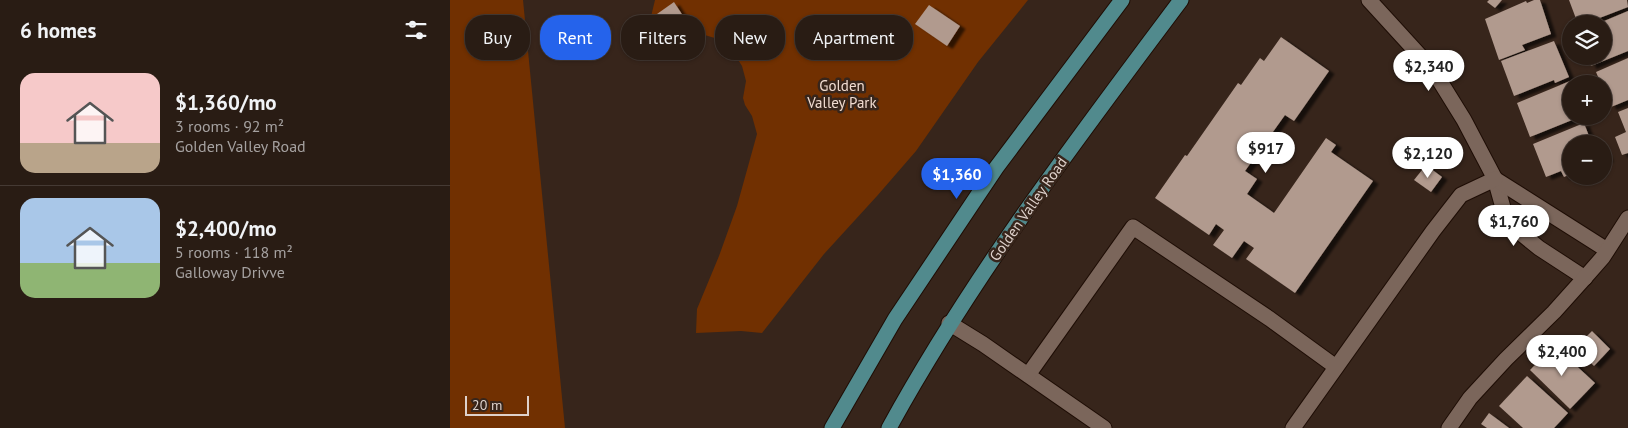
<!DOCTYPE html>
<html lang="en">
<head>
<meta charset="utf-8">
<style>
  :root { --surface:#291c14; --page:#31251d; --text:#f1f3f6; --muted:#a5a1a0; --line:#453a34; --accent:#2563eb }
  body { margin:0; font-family:"PT Sans",sans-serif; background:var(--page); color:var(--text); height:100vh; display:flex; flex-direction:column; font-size:19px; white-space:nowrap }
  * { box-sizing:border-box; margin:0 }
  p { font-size:16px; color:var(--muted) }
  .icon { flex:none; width:28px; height:28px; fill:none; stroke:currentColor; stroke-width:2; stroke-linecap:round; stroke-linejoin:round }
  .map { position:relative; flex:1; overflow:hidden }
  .drawer { display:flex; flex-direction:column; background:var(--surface); width:450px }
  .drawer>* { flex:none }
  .top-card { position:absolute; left:15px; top:15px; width:475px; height:45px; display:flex; gap:10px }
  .fabs { position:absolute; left:1112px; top:15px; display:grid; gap:10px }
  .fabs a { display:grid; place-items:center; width:50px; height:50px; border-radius:50%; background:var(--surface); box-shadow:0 1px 4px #0004,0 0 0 1px var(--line); font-size:25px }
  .scale { position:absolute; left:15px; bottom:12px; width:64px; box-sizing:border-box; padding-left:5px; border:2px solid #ded1cb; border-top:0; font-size:14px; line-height:18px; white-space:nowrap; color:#ded1cb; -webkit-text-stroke:4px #37251b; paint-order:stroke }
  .price { position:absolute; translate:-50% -42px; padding:0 11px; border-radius:18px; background:#fff; color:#222; font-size:16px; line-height:32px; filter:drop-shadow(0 1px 2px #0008) }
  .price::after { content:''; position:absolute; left:50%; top:30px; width:15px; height:11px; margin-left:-8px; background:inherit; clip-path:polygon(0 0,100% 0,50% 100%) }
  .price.on { background:var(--accent); color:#fff }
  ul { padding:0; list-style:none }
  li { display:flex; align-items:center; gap:15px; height:125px; padding:0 20px }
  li+li { border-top:1px solid var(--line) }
  li span { display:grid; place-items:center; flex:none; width:140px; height:100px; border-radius:15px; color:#555 }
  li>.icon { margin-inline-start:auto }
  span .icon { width:60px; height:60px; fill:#fffc; stroke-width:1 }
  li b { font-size:21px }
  h2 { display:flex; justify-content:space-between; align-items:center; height:60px; padding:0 20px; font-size:21px }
  .chip { padding:0 18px; border-radius:20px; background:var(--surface); box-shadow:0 1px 4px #0004,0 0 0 1px var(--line); font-size:18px; line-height:45px }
  .chip.on { background:var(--accent); color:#fff }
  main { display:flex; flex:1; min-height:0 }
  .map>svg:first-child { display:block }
  .green { fill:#713001 }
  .building { fill:#b19a8e; filter:url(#shadow) }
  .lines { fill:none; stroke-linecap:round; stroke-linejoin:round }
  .minor-casing { stroke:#1e0d05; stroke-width:17 }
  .major-casing { stroke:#1e0d05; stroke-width:17 }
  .minor { stroke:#7b665b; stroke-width:15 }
  .major { stroke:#518a8d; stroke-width:15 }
  .labels { text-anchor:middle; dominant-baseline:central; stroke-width:5; stroke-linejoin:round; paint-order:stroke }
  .park-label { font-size:15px; fill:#f1dcd1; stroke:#37251b }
  .street-label { font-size:15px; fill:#ded1cb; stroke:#37251b }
</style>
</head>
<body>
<main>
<section class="drawer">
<h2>6 homes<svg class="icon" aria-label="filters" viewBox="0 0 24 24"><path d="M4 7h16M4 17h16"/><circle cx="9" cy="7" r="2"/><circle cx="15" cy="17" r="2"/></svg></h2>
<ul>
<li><span style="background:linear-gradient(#f6c9c9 70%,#b9a48a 0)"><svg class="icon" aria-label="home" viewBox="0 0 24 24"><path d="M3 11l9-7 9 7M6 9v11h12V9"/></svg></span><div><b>$1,360/mo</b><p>3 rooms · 92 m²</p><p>Golden Valley Road</p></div></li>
<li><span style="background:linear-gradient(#a9c7e8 65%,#8fb573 0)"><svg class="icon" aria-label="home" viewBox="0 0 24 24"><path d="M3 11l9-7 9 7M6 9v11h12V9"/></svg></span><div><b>$2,400/mo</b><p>5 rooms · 118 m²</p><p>Galloway Drivve</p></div></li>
</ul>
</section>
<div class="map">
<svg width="1178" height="428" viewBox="0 0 1178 428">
  <defs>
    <filter id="shadow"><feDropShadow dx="5.5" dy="3" stdDeviation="1" flood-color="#0009"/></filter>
  </defs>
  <rect width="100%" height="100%" fill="#37251b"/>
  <g class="green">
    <path d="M 0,0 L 73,0 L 115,428 L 0,428 Z"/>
    <path d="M 205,0 L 578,0 L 528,62 L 466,151 L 427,196 L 374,254 L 312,333 L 291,331 L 246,333 L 247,309 L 269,256 L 287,206 L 307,134 L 302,116 L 295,105 L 293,98 L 296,81 L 292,66 L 285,55 L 268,39 L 248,33 L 237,33 L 218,37 L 209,36 L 199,25 Z"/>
  </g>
  <g class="building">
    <path d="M 1039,0 L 1052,0 L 1045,8 L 1037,2 Z"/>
    <path d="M 1084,0 L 1090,0 L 1101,34 L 1072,45 L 1075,50 L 1049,60 L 1035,19 L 1076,1 L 1077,3 Z"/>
    <path d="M 1119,0 L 1177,0 L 1178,7 L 1134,24 L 1128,24 Z"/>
    <path d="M 224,2 L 235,19 L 219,30 L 207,14 Z"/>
    <path d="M 479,5 L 510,26 L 497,46 L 465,24 Z"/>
    <path d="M 1178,11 L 1178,51 L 1141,66 L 1137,56 L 1154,56 L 1154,24 L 1147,24 Z"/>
    <path d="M 831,37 L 879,71 L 844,121 L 835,115 L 795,171 L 807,179 L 797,194 L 824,213 L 876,138 L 886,145 L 881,152 L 923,181 L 845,293 L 796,259 L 804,248 L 794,241 L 782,258 L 763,245 L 774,230 L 766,224 L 759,235 L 705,198 L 735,155 L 737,156 L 788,83 L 791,85 L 810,58 L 814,61 Z"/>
    <path d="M 1104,41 L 1119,77 L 1105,83 L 1104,80 L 1064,96 L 1051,61 Z"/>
    <path d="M 1178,58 L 1178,100 L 1161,107 L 1154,91 L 1154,84 L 1151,84 L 1146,72 Z"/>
    <path d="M 1120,81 L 1121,85 L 1121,116 L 1132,116 L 1080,137 L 1067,103 Z"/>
    <path d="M 1178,108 L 1178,153 L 1172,155 L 1165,137 L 1176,132 L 1168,112 Z"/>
    <path d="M 1134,123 L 1142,144 L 1121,144 L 1121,174 L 1114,177 L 1111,171 L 1096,177 L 1083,144 Z"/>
    <path d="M 1154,148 L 1158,159 L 1154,161 Z"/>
    <path d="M 976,165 L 992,177 L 981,192 L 964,180 Z"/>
    <path d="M 1142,331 L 1160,349 L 1144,366 L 1125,348 Z"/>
    <path d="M 1104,345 L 1145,383 L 1120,409 L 1080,370 Z"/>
    <path d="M 1077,376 L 1118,413 L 1104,428 L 1073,428 L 1049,406 Z"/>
    <path d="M 1039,413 L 1059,428 L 1037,428 L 1031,424 Z"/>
  </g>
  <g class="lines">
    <g class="minor-casing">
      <g id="minor">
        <path d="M 919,0 L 983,70 L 1014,120 L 1045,179 L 1057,222 L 1089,248 L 1135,278"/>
        <path d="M 1045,179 L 1157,250"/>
        <path d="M 499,323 L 533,344 L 654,428"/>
        <path d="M 578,375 L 683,227 L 820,319 L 886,367"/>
        <path d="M 843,428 L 983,231 L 1011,195 L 1045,179"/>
        <path d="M 999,428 L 1020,398 L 1056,359 L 1104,312 L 1139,273 L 1153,257 L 1178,218"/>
      </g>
    </g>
    <g class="major-casing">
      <g id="major">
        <path d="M 382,428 L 445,319 L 546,168 L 672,0"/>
        <path d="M 439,428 C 523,275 627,139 731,0"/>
      </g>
    </g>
    <use href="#minor" class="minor"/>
    <use href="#major" class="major"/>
  </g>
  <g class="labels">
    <g class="park-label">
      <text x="392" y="85">Golden<tspan x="392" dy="17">Valley Park</tspan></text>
    </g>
    <g class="street-label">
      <text transform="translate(578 209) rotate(-55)">Golden Valley Road</text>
    </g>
  </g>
</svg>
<div class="fabs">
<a><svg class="icon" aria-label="layers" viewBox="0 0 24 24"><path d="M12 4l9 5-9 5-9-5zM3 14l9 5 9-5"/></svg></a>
<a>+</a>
<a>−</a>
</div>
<div class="scale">20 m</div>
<b class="price" style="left:979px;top:92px">$2,340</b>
<b class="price" style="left:816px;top:174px">$917</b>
<b class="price" style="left:978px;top:179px">$2,120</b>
<b class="price on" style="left:507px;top:200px">$1,360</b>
<b class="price" style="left:1064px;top:247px">$1,760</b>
<b class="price" style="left:1112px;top:377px">$2,400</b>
<div class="top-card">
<a class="chip">Buy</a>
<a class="chip on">Rent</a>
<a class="chip">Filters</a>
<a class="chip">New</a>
<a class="chip">Apartment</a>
</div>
</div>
</main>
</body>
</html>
